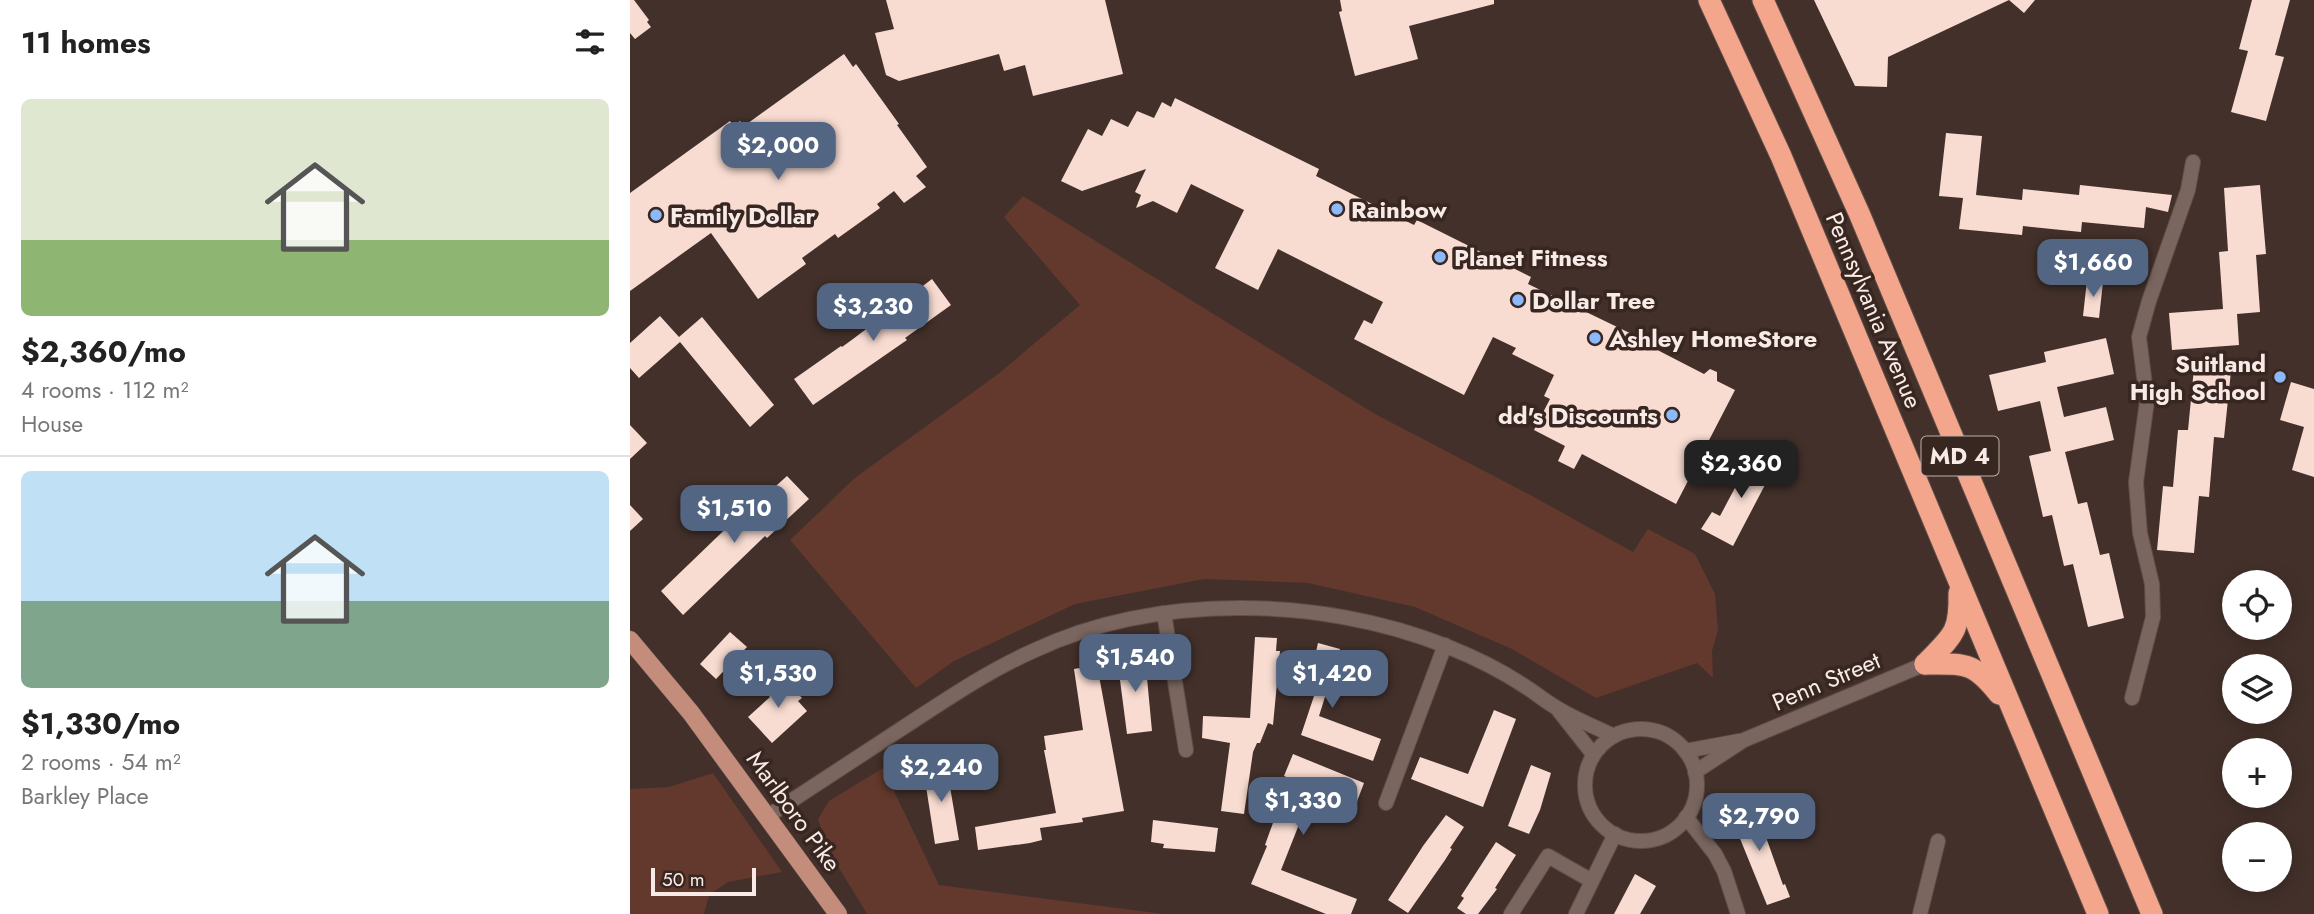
<!DOCTYPE html>
<html lang="en">
<head>
<meta charset="utf-8">
<style>
  :root { --surface:#fff; --page:#f2f2f2; --text:#222; --muted:#767676; --line:#e0e0e0; --accent:#526684 }
  body { margin:0; font-family:Jost,sans-serif; background:var(--page); color:var(--text); height:100vh; display:flex; flex-direction:column; font-size:26px; white-space:nowrap }
  * { box-sizing:border-box; margin:0 }
  p { font-size:23px; color:var(--muted) }
  .icon { flex:none; width:38px; height:38px; fill:none; stroke:currentColor; stroke-width:2; stroke-linecap:round; stroke-linejoin:round }
  .map { position:relative; flex:1; overflow:hidden }
  .drawer { display:flex; flex-direction:column; background:var(--surface); width:630px }
  .drawer>* { flex:none }
  .buttons { position:absolute; left:1592px; top:570px; display:grid; gap:14px }
  .buttons a { display:grid; place-items:center; width:70px; height:70px; border-radius:50%; background:var(--surface); box-shadow:0 4px 18px #0003; font-size:35px }
  .scale { position:absolute; left:21px; bottom:18px; width:105px; box-sizing:border-box; padding-left:7px; border:4px solid #f8ebe7; border-top:0; font-size:19px; line-height:24px; white-space:nowrap; color:#f8ebe7; -webkit-text-stroke:5px #382620; paint-order:stroke }
  .price { position:absolute; translate:-50% -60px; padding:0 16px; border-radius:14px; background:var(--accent); color:#fff; font-size:23px; line-height:46px; filter:drop-shadow(0 2px 4px #0008) }
  .price::after { content:''; position:absolute; left:50%; top:42px; width:21px; height:16px; margin-left:-10px; background:inherit; clip-path:polygon(0 0,100% 0,50% 100%) }
  .price.current { background:#222; color:#fff }
  ul { padding:0; list-style:none }
  li { display:grid; align-content:center; gap:14px; height:371px; padding:0 21px }
  li+li { border-top:2px solid var(--line) }
  li span { display:grid; place-items:center; height:217px; border-radius:10px; color:#555 }
  li>.icon { margin-inline-start:auto }
  span .icon { width:126px; height:126px; fill:#fffc; stroke-width:1 }
  li b { font-size:30px }
  h2 { display:flex; justify-content:space-between; align-items:center; height:84px; padding:0 21px; font-size:30px }
  main { display:flex; flex:1; min-height:0 }
  .map>svg:first-child { display:block }
  .green { fill:#62392c }
  .building { fill:#f8dcd2 }
  .lines { fill:none; stroke-linecap:round; stroke-linejoin:round }
  .minor-casing { stroke:#5f4f49; stroke-width:16 }
  .major-casing { stroke:#5f4f49; stroke-width:19 }
  .highway-casing { stroke:#5f4f49; stroke-width:23 }
  .minor { stroke:#7b665f; stroke-width:14 }
  .major { stroke:#c48c7a; stroke-width:18 }
  .highway { stroke:#f4a68c; stroke-width:21 }
  .poi-dot { fill:#8cb9fc; stroke:#382620; stroke-width:2.5 }
  .labels { text-anchor:middle; dominant-baseline:central; stroke-width:7; stroke-linejoin:round; paint-order:stroke }
  .shield { fill:#382620; stroke:#beb0ab; stroke-width:2 }
  .shield-label { font-size:23px; font-weight:bold; fill:#f8ebe7 }
  .poi-label { font-size:24px; font-weight:bold; fill:#f8ebe7; stroke:#382620; text-anchor:start }
  .street-label { font-size:24px; fill:#f8ebe7; stroke:#382620 }
</style>
</head>
<body>
<main>
<section class="drawer">
<h2>11 homes<svg class="icon" aria-label="filters" viewBox="0 0 24 24"><path d="M4 7h16M4 17h16"/><circle cx="9" cy="7" r="2"/><circle cx="15" cy="17" r="2"/></svg></h2>
<ul>
<li><span style="background:linear-gradient(#dfe7d0 65%,#8fb573 0)"><svg class="icon" aria-label="home" viewBox="0 0 24 24"><path d="M3 11l9-7 9 7M6 9v11h12V9"/></svg></span><div><b>$2,360/mo</b><p>4 rooms · 112 m²</p><p>House</p></div></li>
<li><span style="background:linear-gradient(#bfe0f5 60%,#7fa58c 0)"><svg class="icon" aria-label="home" viewBox="0 0 24 24"><path d="M3 11l9-7 9 7M6 9v11h12V9"/></svg></span><div><b>$1,330/mo</b><p>2 rooms · 54 m²</p><p>Barkley Place</p></div></li>
</ul>
</section>
<div class="map">
<svg width="1684" height="914" viewBox="0 0 1684 914">
  <rect width="100%" height="100%" fill="#43302a"/>
  <g class="green">
    <path d="M 393,196 L 745,414 L 904,497 L 1003,552 L 1018,529 L 1065,554 L 1085,594 L 1088,630 L 1082,651 L 1083,678 L 1067,663 L 966,698 L 882,649 L 785,607 L 678,583 L 574,579 L 445,604 L 324,661 L 286,688 L 160,540 L 226,477 L 368,374 L 450,305 L 374,217 Z"/>
    <path d="M 253,768 L 309,885 L 534,914 L 237,914 L 198,850 L 188,819 L 199,801 Z"/>
    <path d="M 83,773 L 152,872 L 98,882 L 79,895 L 74,914 L 0,914 L 0,789 L 39,787 Z"/>
  </g>
  <g class="building">
    <path d="M 0,0 L 4,0 L 19,20 L 17,22 L 21,27 L 5,39 L 0,33 Z"/>
    <path d="M 256,0 L 475,0 L 493,74 L 403,96 L 395,65 L 374,71 L 369,54 L 269,81 L 256,75 L 245,33 L 264,29 Z"/>
    <path d="M 710,0 L 864,0 L 864,4 L 779,26 L 788,59 L 725,76 L 709,12 L 712,11 Z"/>
    <path d="M 1184,0 L 1405,0 L 1394,13 L 1379,0 L 1258,57 L 1257,87 L 1225,86 Z"/>
    <path d="M 1622,0 L 1660,0 L 1645,55 L 1654,57 L 1636,121 L 1601,112 L 1618,51 L 1609,49 Z"/>
    <path d="M 214,54 L 223,67 L 226,64 L 269,124 L 267,125 L 297,167 L 286,176 L 296,187 L 274,203 L 264,191 L 247,204 L 250,208 L 208,238 L 205,234 L 172,258 L 176,264 L 128,299 L 81,233 L 0,291 L 0,193 L 100,121 L 103,126 L 110,121 L 114,126 Z"/>
    <path d="M 545,98 L 689,169 L 686,176 L 784,225 L 787,220 L 901,277 L 898,284 L 1008,337 L 1006,339 L 1074,374 L 1080,369 L 1087,372 L 1087,381 L 1105,390 L 1046,504 L 952,454 L 944,469 L 928,461 L 935,446 L 904,430 L 920,399 L 914,396 L 924,375 L 882,354 L 886,348 L 863,337 L 834,395 L 724,339 L 734,320 L 742,324 L 753,302 L 648,249 L 628,290 L 585,268 L 614,210 L 561,184 L 547,213 L 523,201 L 506,208 L 511,195 L 505,192 L 516,169 L 452,191 L 431,181 L 458,129 L 472,136 L 481,119 L 498,127 L 507,111 L 524,118 L 532,102 L 541,107 Z"/>
    <path d="M 1316,133 L 1352,136 L 1346,195 L 1392,200 L 1393,189 L 1449,195 L 1450,185 L 1542,195 L 1538,212 L 1516,207 L 1514,228 L 1452,222 L 1451,232 L 1393,226 L 1392,235 L 1329,229 L 1333,198 L 1309,196 Z"/>
    <path d="M 1630,185 L 1636,254 L 1626,255 L 1630,312 L 1607,314 L 1609,345 L 1542,350 L 1539,313 L 1593,309 L 1589,252 L 1598,251 L 1594,188 Z"/>
    <path d="M 302,279 L 321,305 L 275,338 L 277,340 L 183,405 L 164,379 L 211,346 L 212,347 L 223,339 Z"/>
    <path d="M 1457,280 L 1473,282 L 1469,318 L 1453,316 Z"/>
    <path d="M 30,316 L 49,337 L 72,317 L 144,405 L 120,427 L 50,342 L 9,378 L 0,368 L 0,343 Z"/>
    <path d="M 1476,338 L 1484,374 L 1427,387 L 1434,417 L 1476,407 L 1484,440 L 1435,452 L 1448,504 L 1457,502 L 1470,555 L 1479,553 L 1494,618 L 1458,627 L 1443,564 L 1434,566 L 1422,515 L 1413,517 L 1399,456 L 1421,451 L 1410,401 L 1368,411 L 1359,375 L 1416,362 L 1414,352 Z"/>
    <path d="M 1564,368 L 1601,371 L 1594,438 L 1584,437 L 1579,497 L 1569,496 L 1564,553 L 1527,550 L 1533,486 L 1543,487 L 1548,430 L 1558,430 Z"/>
    <path d="M 1661,382 L 1684,389 L 1684,477 L 1662,470 L 1674,427 L 1650,420 Z"/>
    <path d="M 0,425 L 17,443 L 0,459 Z"/>
    <path d="M 1125,450 L 1147,462 L 1103,546 L 1071,529 L 1082,512 L 1090,516 Z"/>
    <path d="M 157,476 L 179,499 L 137,538 L 135,536 L 53,615 L 31,591 L 113,512 L 115,514 Z"/>
    <path d="M 0,505 L 13,519 L 0,531 Z"/>
    <path d="M 100,632 L 117,647 L 86,679 L 70,664 Z"/>
    <path d="M 625,637 L 647,638 L 646,651 L 650,651 L 643,725 L 638,723 L 630,743 L 627,743 L 623,752 L 614,814 L 591,811 L 600,743 L 572,738 L 573,716 L 620,718 Z"/>
    <path d="M 688,643 L 710,649 L 689,716 L 751,739 L 743,761 L 671,735 L 684,696 L 673,693 L 681,655 L 685,656 Z"/>
    <path d="M 511,654 L 514,679 L 517,678 L 522,731 L 497,734 L 487,657 Z"/>
    <path d="M 467,665 L 494,811 L 452,818 L 453,822 L 410,828 L 412,840 L 400,843 L 348,850 L 345,827 L 426,813 L 414,750 L 416,750 L 414,736 L 453,730 L 444,669 Z"/>
    <path d="M 145,675 L 154,685 L 157,682 L 172,698 L 168,701 L 177,711 L 142,743 L 118,717 L 140,697 L 132,688 Z"/>
    <path d="M 864,710 L 886,719 L 853,807 L 781,779 L 790,757 L 838,774 Z"/>
    <path d="M 663,754 L 734,783 L 726,804 L 683,789 L 651,870 L 727,899 L 721,914 L 696,914 L 621,884 L 637,846 L 635,845 L 648,809 L 650,810 L 661,779 L 654,776 Z"/>
    <path d="M 316,763 L 329,840 L 305,844 L 293,767 Z"/>
    <path d="M 901,765 L 921,773 L 910,810 L 899,834 L 878,826 Z"/>
    <path d="M 1119,801 L 1123,814 L 1127,812 L 1153,885 L 1155,884 L 1160,897 L 1137,905 L 1098,809 Z"/>
    <path d="M 816,815 L 834,827 L 820,848 L 822,849 L 815,860 L 778,913 L 758,900 L 793,846 Z"/>
    <path d="M 523,820 L 588,828 L 585,852 L 533,848 L 534,844 L 521,842 Z"/>
    <path d="M 866,842 L 886,855 L 865,888 L 867,889 L 848,914 L 836,914 L 827,908 L 834,898 L 831,896 Z"/>
    <path d="M 1005,874 L 1026,886 L 1010,914 L 984,914 Z"/>
  </g>
  <g class="lines">
    <g class="minor-casing">
      <g id="minor">
        <path d="M 534,613 L 556,750"/>
        <path d="M 1502,698 L 1523,617 L 1522,584 L 1510,533 L 1506,482 L 1517,401 L 1509,337 L 1519,301 L 1558,190 L 1563,162"/>
        <path d="M 929,711 L 963,754"/>
        <circle cx="1011" cy="785" r="56"/>
        <path d="M 1055,751 L 1109,741"/>
        <path d="M 1065,772 L 1114,740 L 1295,664"/>
        <path d="M 756,803 L 815,645"/>
        <path d="M 138,816 C 182,787 226,758 271,729 C 314,701 356,672 403,651 C 526,593 691,596 816,646 C 844,657 872,671 896,687 C 907,694 916,702 927,708 C 945,719 965,727 984,736"/>
        <path d="M 1056,817 L 1085,854 L 1094,871 L 1108,914"/>
        <path d="M 881,914 L 918,856 L 962,881"/>
        <path d="M 946,914 L 985,834"/>
        <path d="M 1290,914 L 1308,841"/>
      </g>
    </g>
    <g class="major-casing">
      <path id="major" d="M 0,640 L 61,713 L 208,914"/>
    </g>
    <g class="highway-casing">
      <g id="highway">
        <path d="M 1079,0 L 1151,156 L 1468,914"/>
        <path d="M 1133,0 L 1229,213 L 1522,914"/>
        <path d="M 1295,664 C 1335,664 1343,661 1369,694"/>
        <path d="M 1295,664 C 1322,636 1330,634 1329,593"/>
      </g>
    </g>
    <use href="#minor" class="minor"/>
    <use href="#major" class="major"/>
    <use href="#highway" class="highway"/>
  </g>
  <g class="poi-dot">
    <circle cx="707" cy="209" r="7"/>
    <circle cx="26" cy="215" r="7"/>
    <circle cx="810" cy="257" r="7"/>
    <circle cx="888" cy="300" r="7"/>
    <circle cx="965" cy="338" r="7"/>
    <circle cx="1650" cy="377" r="7"/>
    <circle cx="1042" cy="415" r="7"/>
  </g>
  <g class="labels">
    <rect class="shield" x="1291.5" y="436.5" width="77" height="39" rx="5"/>
    <g class="shield-label">
      <text x="1330" y="456">MD 4</text>
    </g>
    <g class="poi-label">
      <text x="721" y="209">Rainbow</text>
      <text x="40" y="215">Family Dollar</text>
      <text x="824" y="257">Planet Fitness</text>
      <text x="902" y="300">Dollar Tree</text>
      <text x="979" y="338">Ashley HomeStore</text>
      <text x="1636" y="363" text-anchor="end">Suitland<tspan x="1636" dy="28">High School</tspan></text>
      <text x="1028" y="415" text-anchor="end">dd's Discounts</text>
    </g>
    <g class="street-label">
      <text transform="translate(1244 310) rotate(67)">Pennsylvania Avenue</text>
      <text transform="translate(1196 681) rotate(-23)">Penn Street</text>
      <text transform="translate(164 811) rotate(54)">Marlboro Pike</text>
    </g>
  </g>
</svg>
<div class="buttons">
<a><svg class="icon" aria-label="locate" viewBox="0 0 24 24"><circle cx="12" cy="12" r="6"/><path d="M12 2v4M12 18v4M2 12h4M18 12h4"/></svg></a>
<a><svg class="icon" aria-label="layers" viewBox="0 0 24 24"><path d="M12 4l9 5-9 5-9-5zM3 14l9 5 9-5"/></svg></a>
<a>+</a>
<a>−</a>
</div>
<div class="scale">50 m</div>
<b class="price" style="left:148px;top:182px">$2,000</b>
<b class="price" style="left:1463px;top:299px">$1,660</b>
<b class="price" style="left:243px;top:343px">$3,230</b>
<b class="price current" style="left:1111px;top:500px">$2,360</b>
<b class="price" style="left:104px;top:545px">$1,510</b>
<b class="price" style="left:505px;top:694px">$1,540</b>
<b class="price" style="left:148px;top:710px">$1,530</b>
<b class="price" style="left:702px;top:710px">$1,420</b>
<b class="price" style="left:311px;top:804px">$2,240</b>
<b class="price" style="left:673px;top:837px">$1,330</b>
<b class="price" style="left:1129px;top:853px">$2,790</b>
</div>
</main>
</body>
</html>
